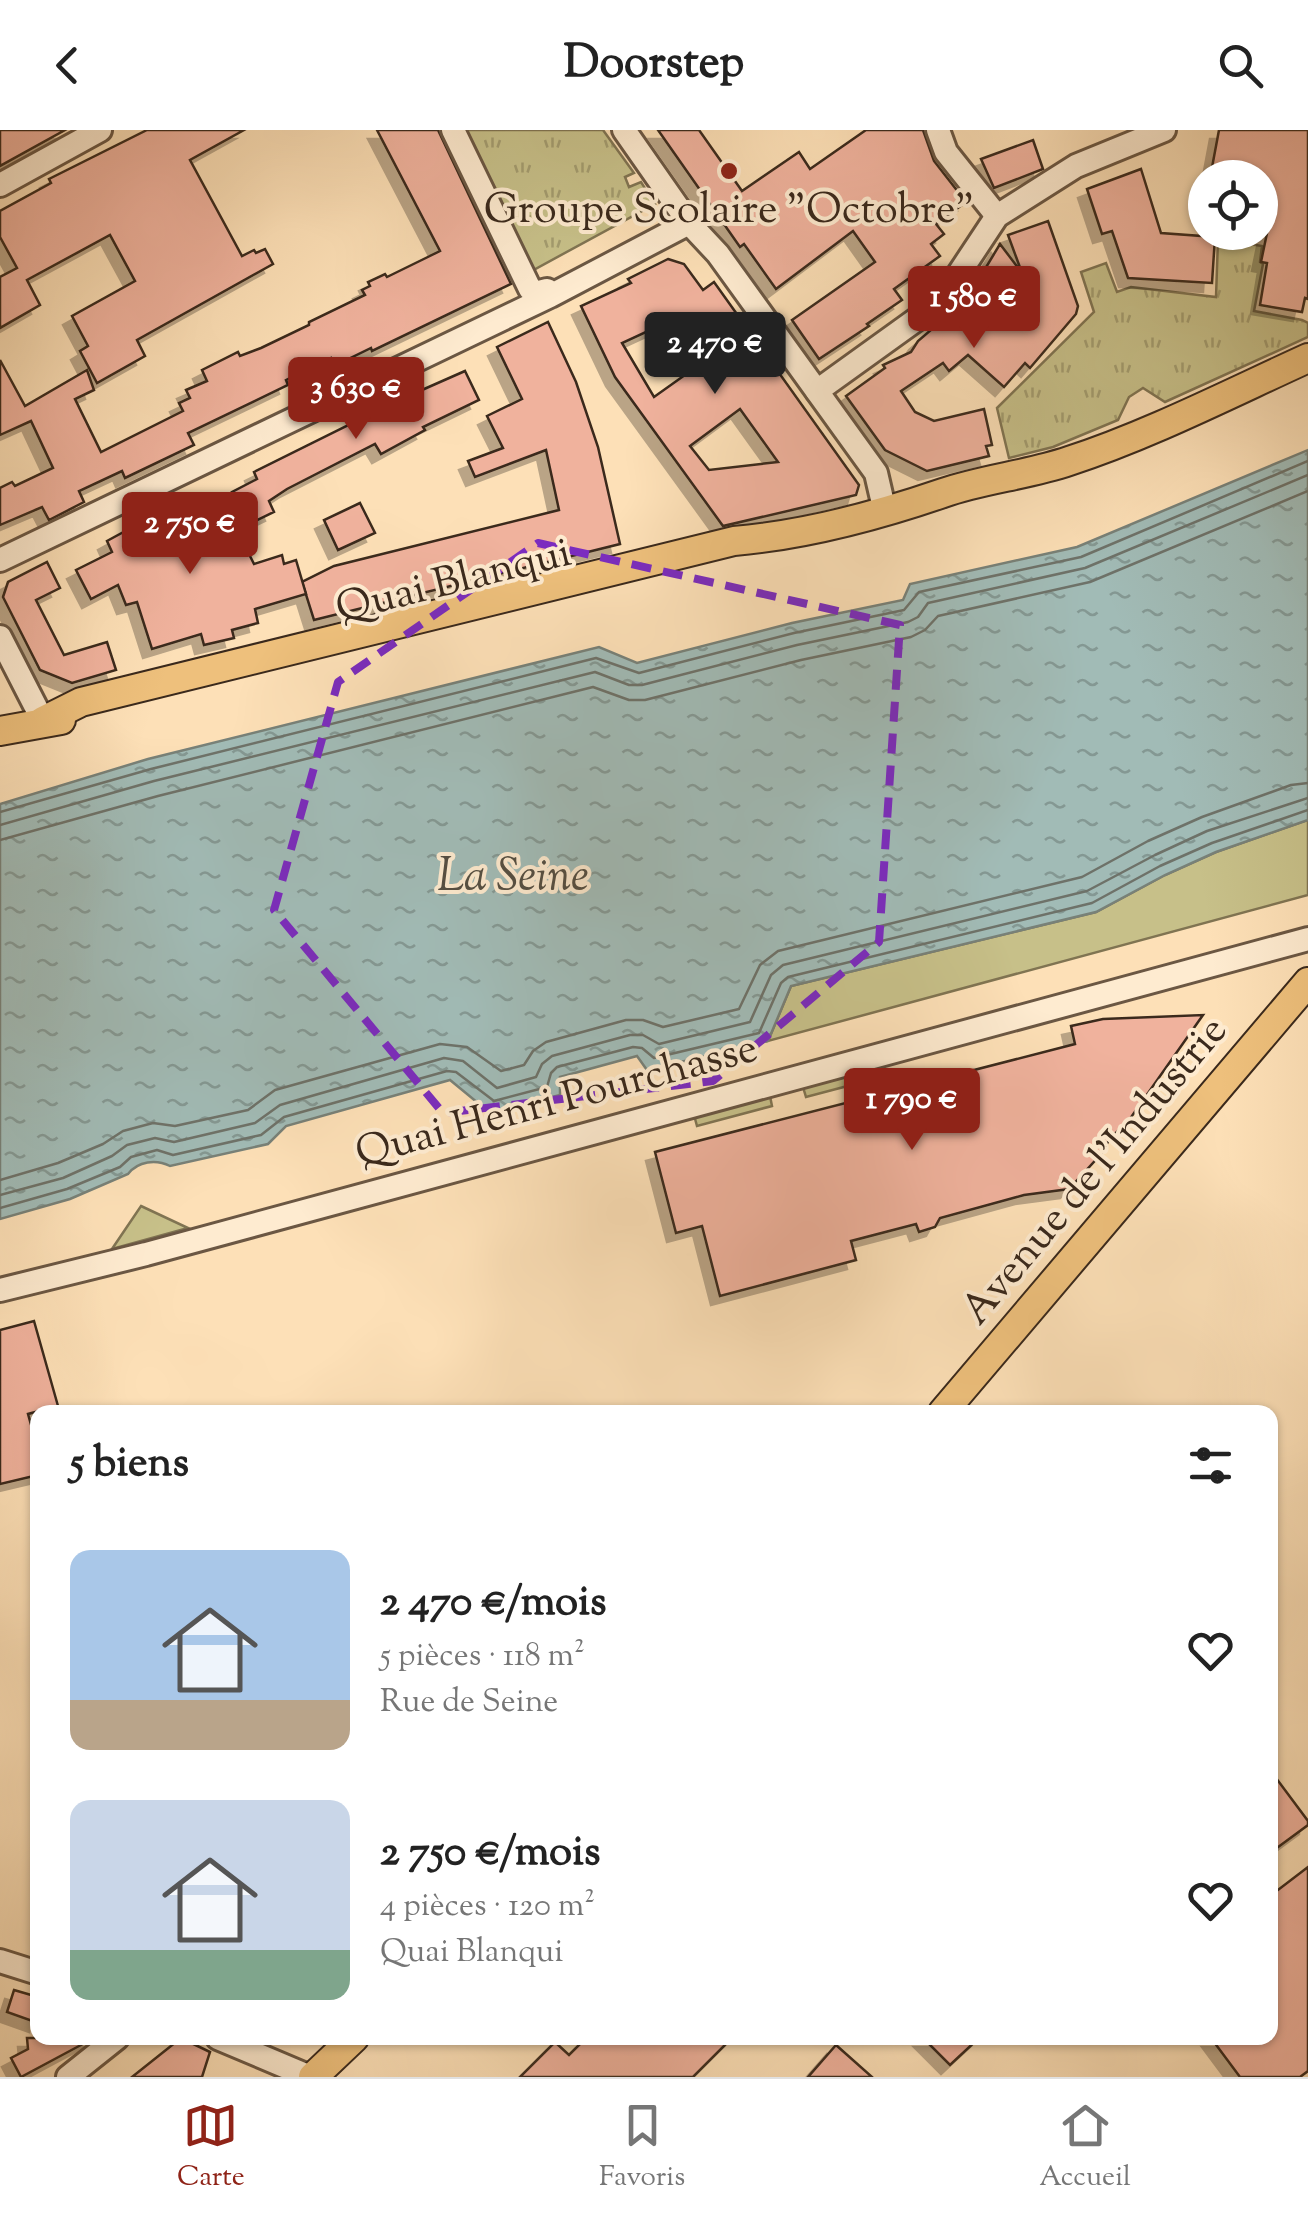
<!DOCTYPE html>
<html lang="fr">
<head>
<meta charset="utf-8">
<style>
  :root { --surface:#fff; --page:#f6f6f6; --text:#222; --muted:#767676; --line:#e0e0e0; --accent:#8f2418 }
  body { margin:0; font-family:"Sorts Mill Goudy",serif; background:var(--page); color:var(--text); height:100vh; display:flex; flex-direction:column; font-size:38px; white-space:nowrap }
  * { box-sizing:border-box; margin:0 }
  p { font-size:32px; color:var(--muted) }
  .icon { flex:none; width:55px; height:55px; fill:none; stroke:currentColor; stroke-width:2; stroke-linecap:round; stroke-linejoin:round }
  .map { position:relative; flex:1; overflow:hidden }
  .side { position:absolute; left:30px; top:1275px; width:1248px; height:640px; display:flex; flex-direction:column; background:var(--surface); border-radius:20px; box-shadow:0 2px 8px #0004 }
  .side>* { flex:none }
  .controls { position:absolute; left:1188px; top:30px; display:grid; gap:20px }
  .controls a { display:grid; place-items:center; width:90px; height:90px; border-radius:50%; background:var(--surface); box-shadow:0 2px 8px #0004; font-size:50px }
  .price { position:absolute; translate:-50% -85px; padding:0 22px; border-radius:10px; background:var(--accent); color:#fff; font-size:32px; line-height:65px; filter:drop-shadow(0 2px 5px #0008) }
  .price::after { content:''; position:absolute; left:50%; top:60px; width:30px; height:22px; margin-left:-15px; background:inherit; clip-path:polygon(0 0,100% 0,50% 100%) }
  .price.selected { background:#222; color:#fff }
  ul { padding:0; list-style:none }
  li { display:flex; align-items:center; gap:30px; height:250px; padding:0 40px }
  li span { display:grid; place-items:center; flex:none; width:280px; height:200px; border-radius:20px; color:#555 }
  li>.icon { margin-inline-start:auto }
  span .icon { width:120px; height:120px; fill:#fffc; stroke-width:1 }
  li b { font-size:42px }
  h2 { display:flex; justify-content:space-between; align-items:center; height:120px; padding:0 40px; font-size:42px }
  header { display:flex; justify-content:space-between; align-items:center; height:130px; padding:0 40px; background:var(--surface); font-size:45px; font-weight:700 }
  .dock { display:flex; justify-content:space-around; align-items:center; height:140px; border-top:2px solid var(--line); background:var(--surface); font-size:28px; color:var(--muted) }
  .dock a { display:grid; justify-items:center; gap:5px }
  .dock .selected { color:var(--accent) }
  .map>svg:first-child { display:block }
  .grass { fill:#c7c089; stroke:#807452; stroke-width:2.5 }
  .park { fill:url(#park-tufts); stroke:#807452; stroke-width:2.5 }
  .water { fill:url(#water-ripples); stroke:#788178; stroke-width:2.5 }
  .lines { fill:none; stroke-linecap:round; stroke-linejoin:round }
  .shore { stroke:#6e7269; stroke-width:2.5 }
  .building { fill:#f0b29d; stroke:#3a291c; stroke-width:2.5; fill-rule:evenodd; filter:url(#shadow) }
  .minor-casing { stroke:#6b5743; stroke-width:28 }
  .major-casing { stroke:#3a291c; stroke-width:32 }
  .minor { stroke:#feebd0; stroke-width:22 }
  .major { stroke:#eec07c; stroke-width:28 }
  .marked { fill:none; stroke:#7b2cbf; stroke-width:8; stroke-dasharray:20 12; stroke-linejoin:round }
  .poi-dot { fill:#8f2418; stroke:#feebd0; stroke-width:4 }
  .labels { text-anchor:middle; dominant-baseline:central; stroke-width:8; stroke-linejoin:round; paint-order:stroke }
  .poi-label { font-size:42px; fill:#3a291c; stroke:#feebd0 }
  .street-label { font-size:42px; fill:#3a291c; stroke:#feebd0 }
  .water-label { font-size:45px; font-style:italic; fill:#544e42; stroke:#feebd0 }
</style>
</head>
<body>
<header><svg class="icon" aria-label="back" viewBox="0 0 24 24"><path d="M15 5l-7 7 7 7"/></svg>Doorstep<svg class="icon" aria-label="search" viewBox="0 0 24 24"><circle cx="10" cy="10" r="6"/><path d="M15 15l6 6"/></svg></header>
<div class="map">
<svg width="1308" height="1947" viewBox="0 0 1308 1947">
  <defs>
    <pattern id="park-tufts" width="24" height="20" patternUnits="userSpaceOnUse" patternTransform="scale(2.5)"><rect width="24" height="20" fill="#c7c089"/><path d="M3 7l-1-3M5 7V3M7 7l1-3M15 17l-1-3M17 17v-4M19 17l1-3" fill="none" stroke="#a39c6f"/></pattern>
    <pattern id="water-ripples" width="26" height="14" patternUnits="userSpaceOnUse" patternTransform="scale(2.5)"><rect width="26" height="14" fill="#a1bbb6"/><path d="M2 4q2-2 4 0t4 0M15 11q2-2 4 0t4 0" fill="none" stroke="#849893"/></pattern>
    <filter id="shadow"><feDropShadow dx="-9" dy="9" stdDeviation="0" flood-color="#0004"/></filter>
  </defs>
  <rect width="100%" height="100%" fill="#fde0b7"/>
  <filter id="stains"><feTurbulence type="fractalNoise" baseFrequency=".002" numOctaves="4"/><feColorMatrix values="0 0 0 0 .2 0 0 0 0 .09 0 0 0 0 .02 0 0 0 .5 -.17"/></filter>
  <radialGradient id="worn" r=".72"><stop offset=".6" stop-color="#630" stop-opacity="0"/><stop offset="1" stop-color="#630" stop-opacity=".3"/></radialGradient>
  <g class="grass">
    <path d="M 1308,690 L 1308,765 L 768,911 L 791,856 L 1096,782 L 1165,745 L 1216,722 Z"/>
    <path d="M 871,939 L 874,949 L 806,967 L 803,957 Z"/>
    <path d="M 770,966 L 772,976 L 697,996 L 694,985 Z"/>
    <path d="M 141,1076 L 188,1098 L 112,1119 Z"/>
  </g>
  <g class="park">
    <path d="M 456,0 L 603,0 L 634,43 L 625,47 L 629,57 L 641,52 L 655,74 L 528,143 Z"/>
    <path d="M 1218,109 L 1262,116 L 1260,132 L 1263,134 L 1254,181 L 1302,190 L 1308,193 L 1308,207 L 1165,272 L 1143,258 L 1129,267 L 1118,290 L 1053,317 L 1009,328 L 997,278 L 1094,182 L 1081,142 L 1106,133 L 1117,162 L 1131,157 L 1216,167 Z"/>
  </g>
  <path class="water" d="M 1308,320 L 1308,690 L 1216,722 L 1165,745 L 1096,782 L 791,856 L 768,911 L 647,940 L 637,926 L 560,947 L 560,965 L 490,983 L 450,950 L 286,996 L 268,1014 L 170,1036 C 156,1029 138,1031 128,1044 L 70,1069 L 0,1089 L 0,674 L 148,629 L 599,517 L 637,533 L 792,493 L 903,470 L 910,454 L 1077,417 Z"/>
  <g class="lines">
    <g class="shore">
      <path d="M 0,682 L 151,639 L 596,528 L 639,543 L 794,503 L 904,480 L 919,462 L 1081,427 L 1308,331"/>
      <path d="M 0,695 L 154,651 L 595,542 L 629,555 L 642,555 L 797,515 L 908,492 L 918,487 L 928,473 L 1085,438 L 1308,345"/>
      <path d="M 0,710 L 158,666 L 593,557 L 629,570 L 645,570 L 801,530 L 911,507 L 925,500 L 938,486 L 1090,452 L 1308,361"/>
      <path d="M 0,1050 L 58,1033 L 103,1014 L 123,1001 L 153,993 L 175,996 L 248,980 L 275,960 L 440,914 L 467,917 L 501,941 L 524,935 L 533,921 L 546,912 L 626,890 L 643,890 L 663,897 L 739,879 L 760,835 L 778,821 L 1082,747 L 1148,711 L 1202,687 L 1291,655 L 1308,653"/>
      <path d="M 0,1065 L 63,1048 L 112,1026 L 127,1015 L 155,1008 L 174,1012 L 255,993 L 280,975 L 444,928 L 463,931 L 497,958 L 536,947 L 542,934 L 552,926 L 630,905 L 643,905 L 659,914 L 750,892 L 771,845 L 783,835 L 1087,761 L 1155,725 L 1207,701 L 1308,668"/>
      <path d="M 0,1078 L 67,1059 L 120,1037 L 131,1027 L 157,1020 L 173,1025 L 261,1005 L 284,987 L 447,941 L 456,942 L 494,971 L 547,957 L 551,943 L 557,937 L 633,917 L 642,918 L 654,928 L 759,903 L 781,853 L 788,847 L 1092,773 L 1160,736 L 1212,713 L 1308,680"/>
    </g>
  </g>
  <g class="building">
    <path d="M 0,0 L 65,0 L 0,36 Z"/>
    <path d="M 147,0 L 244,0 L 190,30 L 242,126 L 254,120 L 256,123 L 265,119 L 273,134 L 137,210 L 145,226 L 97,253 L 80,221 L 88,216 L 72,186 L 135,151 L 110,105 L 27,150 L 40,175 L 0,198 L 0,147 L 17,138 L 0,107 L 0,81 L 51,53 L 49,49 Z"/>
    <path d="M 377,0 L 438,0 L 511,154 L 372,221 L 371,218 L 334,236 L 331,228 L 286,250 L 288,255 L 188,303 L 194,315 L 125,348 L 122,341 L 79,361 L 84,372 L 49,390 L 42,377 L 0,395 L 0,358 L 12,352 L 15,356 L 53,338 L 31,291 L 0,305 L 0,230 L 25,276 L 87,240 L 94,260 L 75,269 L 101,322 L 183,281 L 179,273 L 190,268 L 186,260 L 207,251 L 202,240 L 238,222 L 240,226 L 261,218 L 309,195 L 309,192 L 365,165 L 362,160 L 370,156 L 368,152 L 385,144 L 387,147 L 440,121 Z"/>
    <path d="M 658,0 L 699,0 L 742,61 L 799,22 L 810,39 L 866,0 L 923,0 L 934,31 L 966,72 L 936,94 L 944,104 L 931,114 L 940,126 L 894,159 L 902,170 L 867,194 L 869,196 L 819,229 L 792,190 L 875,132 L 853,101 L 776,159 L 744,114 L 740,117 Z"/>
    <path d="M 1219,0 L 1308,0 L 1308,169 L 1305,168 L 1302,182 L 1260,175 L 1267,133 L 1261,132 L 1273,74 L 1260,84 L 1260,48 L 1210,48 Z"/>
    <path d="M 1033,10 L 1043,39 L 994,58 L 981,29 Z"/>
    <path d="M 1141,39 L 1161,103 L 1215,107 L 1212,153 L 1128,148 L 1112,101 L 1102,104 L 1087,59 Z"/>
    <path d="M 1048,91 L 1078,176 L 1076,184 L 1030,238 L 1025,233 L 1004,257 L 968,225 L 949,241 L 943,233 L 901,261 L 915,282 L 934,291 L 984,279 L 992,315 L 986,316 L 989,326 L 927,341 L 885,320 L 846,266 L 885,238 L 883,235 L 911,222 L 918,211 L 967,169 L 1000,114 L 1022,143 L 1008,105 Z"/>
    <path d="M 668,129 L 684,134 L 703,160 L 714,152 L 859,355 L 856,365 L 723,396 L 615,247 L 581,176 L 631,153 L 628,149 ZM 676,188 L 706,230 L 654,267 L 622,213 ZM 740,279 L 778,332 L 709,340 L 690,316 Z"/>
    <path d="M 548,192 L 576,252 L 598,317 L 620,414 L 314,490 L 302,452 L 334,436 L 559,380 L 546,320 L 475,347 L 468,331 L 503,318 L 487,286 L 522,269 L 497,217 Z"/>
    <path d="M 465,241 L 479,270 L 423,297 L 425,300 L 381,324 L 375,314 L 287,359 L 269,371 L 274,382 L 249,394 L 232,362 L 257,349 L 254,342 L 397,271 Z"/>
    <path d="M 188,367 L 205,401 L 231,388 L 254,434 L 282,425 L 284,434 L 296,430 L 306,464 L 255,479 L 258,493 L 232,500 L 234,508 L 204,515 L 201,504 L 152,519 L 137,472 L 126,475 L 118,455 L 91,469 L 76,440 L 112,422 L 107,411 Z"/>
    <path d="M 360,373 L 375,403 L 338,420 L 324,390 Z"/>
    <path d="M 47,432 L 60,458 L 36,470 L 64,525 L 107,512 L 116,540 L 72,553 L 40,540 L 3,467 L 8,452 Z"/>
    <path d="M 1203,885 L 1127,993 L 1110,1008 L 1102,1023 L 1069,1059 L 1024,1065 L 940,1088 L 935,1097 L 919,1102 L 916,1094 L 851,1111 L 856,1130 L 720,1166 L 702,1096 L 676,1103 L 655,1022 L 1075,914 L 1071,896 L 1103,889 Z"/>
    <path d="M 34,1191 L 58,1276 L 28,1284 L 38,1320 L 38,1345 L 0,1354 L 0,1200 Z"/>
    <path d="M 1270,1640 L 1308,1691 L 1308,1695 L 1270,1723 Z"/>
    <path d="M 1308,1737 L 1308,1941 L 1300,1947 L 1240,1947 L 1211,1908 L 1270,1908 L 1270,1766 Z"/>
    <path d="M 14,1860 L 38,1867 L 38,1893 L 7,1882 Z"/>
    <path d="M 27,1908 L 94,1908 L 21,1947 L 11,1928 L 28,1919 Z"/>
    <path d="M 181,1908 L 210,1922 L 202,1947 L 132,1947 Z"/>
    <path d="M 586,1908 L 732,1908 L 693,1947 L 520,1947 L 555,1912 L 569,1925 Z"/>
    <path d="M 923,1908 L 979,1908 L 950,1935 Z"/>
    <path d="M 836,1915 L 872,1947 L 808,1947 Z"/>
  </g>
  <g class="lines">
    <g class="minor-casing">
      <g id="minor">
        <path d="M 453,0 L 530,159 L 535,163 L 547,160"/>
        <path d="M 624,0 L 689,93 L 718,124 L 876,343 L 885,382"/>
        <path d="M 938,0 L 946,22 L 997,86"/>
        <path d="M 0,55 L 100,0"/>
        <path d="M 817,261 L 924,184 L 952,154 L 997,86 L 1076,36 L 1164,0"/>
        <path d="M 0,430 L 550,166 L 689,93"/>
        <path d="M 0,507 L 43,591"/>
        <path d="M 0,1160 L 146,1124 L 1308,809"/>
        <path d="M 0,1831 L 38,1843"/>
        <path d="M 218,1908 L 310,1947"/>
        <path d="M 68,1947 L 117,1908"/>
      </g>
    </g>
    <g class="major-casing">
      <g id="major">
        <path d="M 43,591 L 81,572 L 734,411 C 805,405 876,386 943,363 C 983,349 1028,345 1069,331 C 1149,305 1231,263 1308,228"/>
        <path d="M 0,601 L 61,590"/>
        <path d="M 943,1282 L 1308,852"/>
        <path d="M 313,1947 L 354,1908"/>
      </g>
    </g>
    <use href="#minor" class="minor"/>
    <use href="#major" class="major"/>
  </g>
  <path class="marked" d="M 538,413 L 900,495 L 879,812 L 713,951 L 443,983 L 274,780 L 338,552 Z"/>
  <circle class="poi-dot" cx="729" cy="41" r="10"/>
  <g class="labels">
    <g class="poi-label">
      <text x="729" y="82">Groupe Scolaire "Octobre"</text>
    </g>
    <g class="street-label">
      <text transform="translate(454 453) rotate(-14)">Quai Blanqui</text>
      <text transform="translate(557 973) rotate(-15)">Quai Henri Pourchasse</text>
      <text transform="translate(1096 1042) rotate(-50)">Avenue de l'Industrie</text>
    </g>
    <g class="water-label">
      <text x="513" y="748">La Seine</text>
    </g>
  </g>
  <rect width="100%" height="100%" filter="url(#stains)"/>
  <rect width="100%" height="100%" fill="url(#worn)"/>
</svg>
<div class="controls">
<a><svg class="icon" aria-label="locate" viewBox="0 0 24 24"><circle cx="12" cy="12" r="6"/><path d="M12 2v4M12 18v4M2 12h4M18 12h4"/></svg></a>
</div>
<b class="price" style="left:974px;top:221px">1 580 €</b>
<b class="price selected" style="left:715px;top:267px">2 470 €</b>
<b class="price" style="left:356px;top:312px">3 630 €</b>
<b class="price" style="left:190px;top:447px">2 750 €</b>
<b class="price" style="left:912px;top:1023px">1 790 €</b>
<section class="side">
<h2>5 biens<svg class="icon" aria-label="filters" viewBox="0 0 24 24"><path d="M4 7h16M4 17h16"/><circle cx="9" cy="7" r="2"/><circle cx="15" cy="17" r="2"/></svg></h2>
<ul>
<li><span style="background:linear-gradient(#a9c7e8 75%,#b9a48a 0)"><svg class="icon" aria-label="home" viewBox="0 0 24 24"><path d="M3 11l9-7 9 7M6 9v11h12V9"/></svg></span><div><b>2 470 €/mois</b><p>5 pièces · 118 m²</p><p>Rue de Seine</p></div><svg class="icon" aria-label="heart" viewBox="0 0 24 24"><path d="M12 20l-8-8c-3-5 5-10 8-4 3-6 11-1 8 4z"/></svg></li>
<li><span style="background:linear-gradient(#c9d6e8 75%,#7fa58c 0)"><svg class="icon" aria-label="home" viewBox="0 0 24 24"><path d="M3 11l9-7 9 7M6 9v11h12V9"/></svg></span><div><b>2 750 €/mois</b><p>4 pièces · 120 m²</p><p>Quai Blanqui</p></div><svg class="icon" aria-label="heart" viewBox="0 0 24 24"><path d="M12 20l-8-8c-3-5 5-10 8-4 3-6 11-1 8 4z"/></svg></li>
</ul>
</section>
</div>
<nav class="dock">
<a class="selected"><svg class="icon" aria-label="map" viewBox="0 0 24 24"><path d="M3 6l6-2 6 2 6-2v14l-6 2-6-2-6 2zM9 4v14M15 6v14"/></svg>Carte</a>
<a><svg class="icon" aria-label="saved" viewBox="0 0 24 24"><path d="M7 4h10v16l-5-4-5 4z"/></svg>Favoris</a>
<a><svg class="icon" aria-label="home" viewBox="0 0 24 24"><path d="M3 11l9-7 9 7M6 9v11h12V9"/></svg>Accueil</a>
</nav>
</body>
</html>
